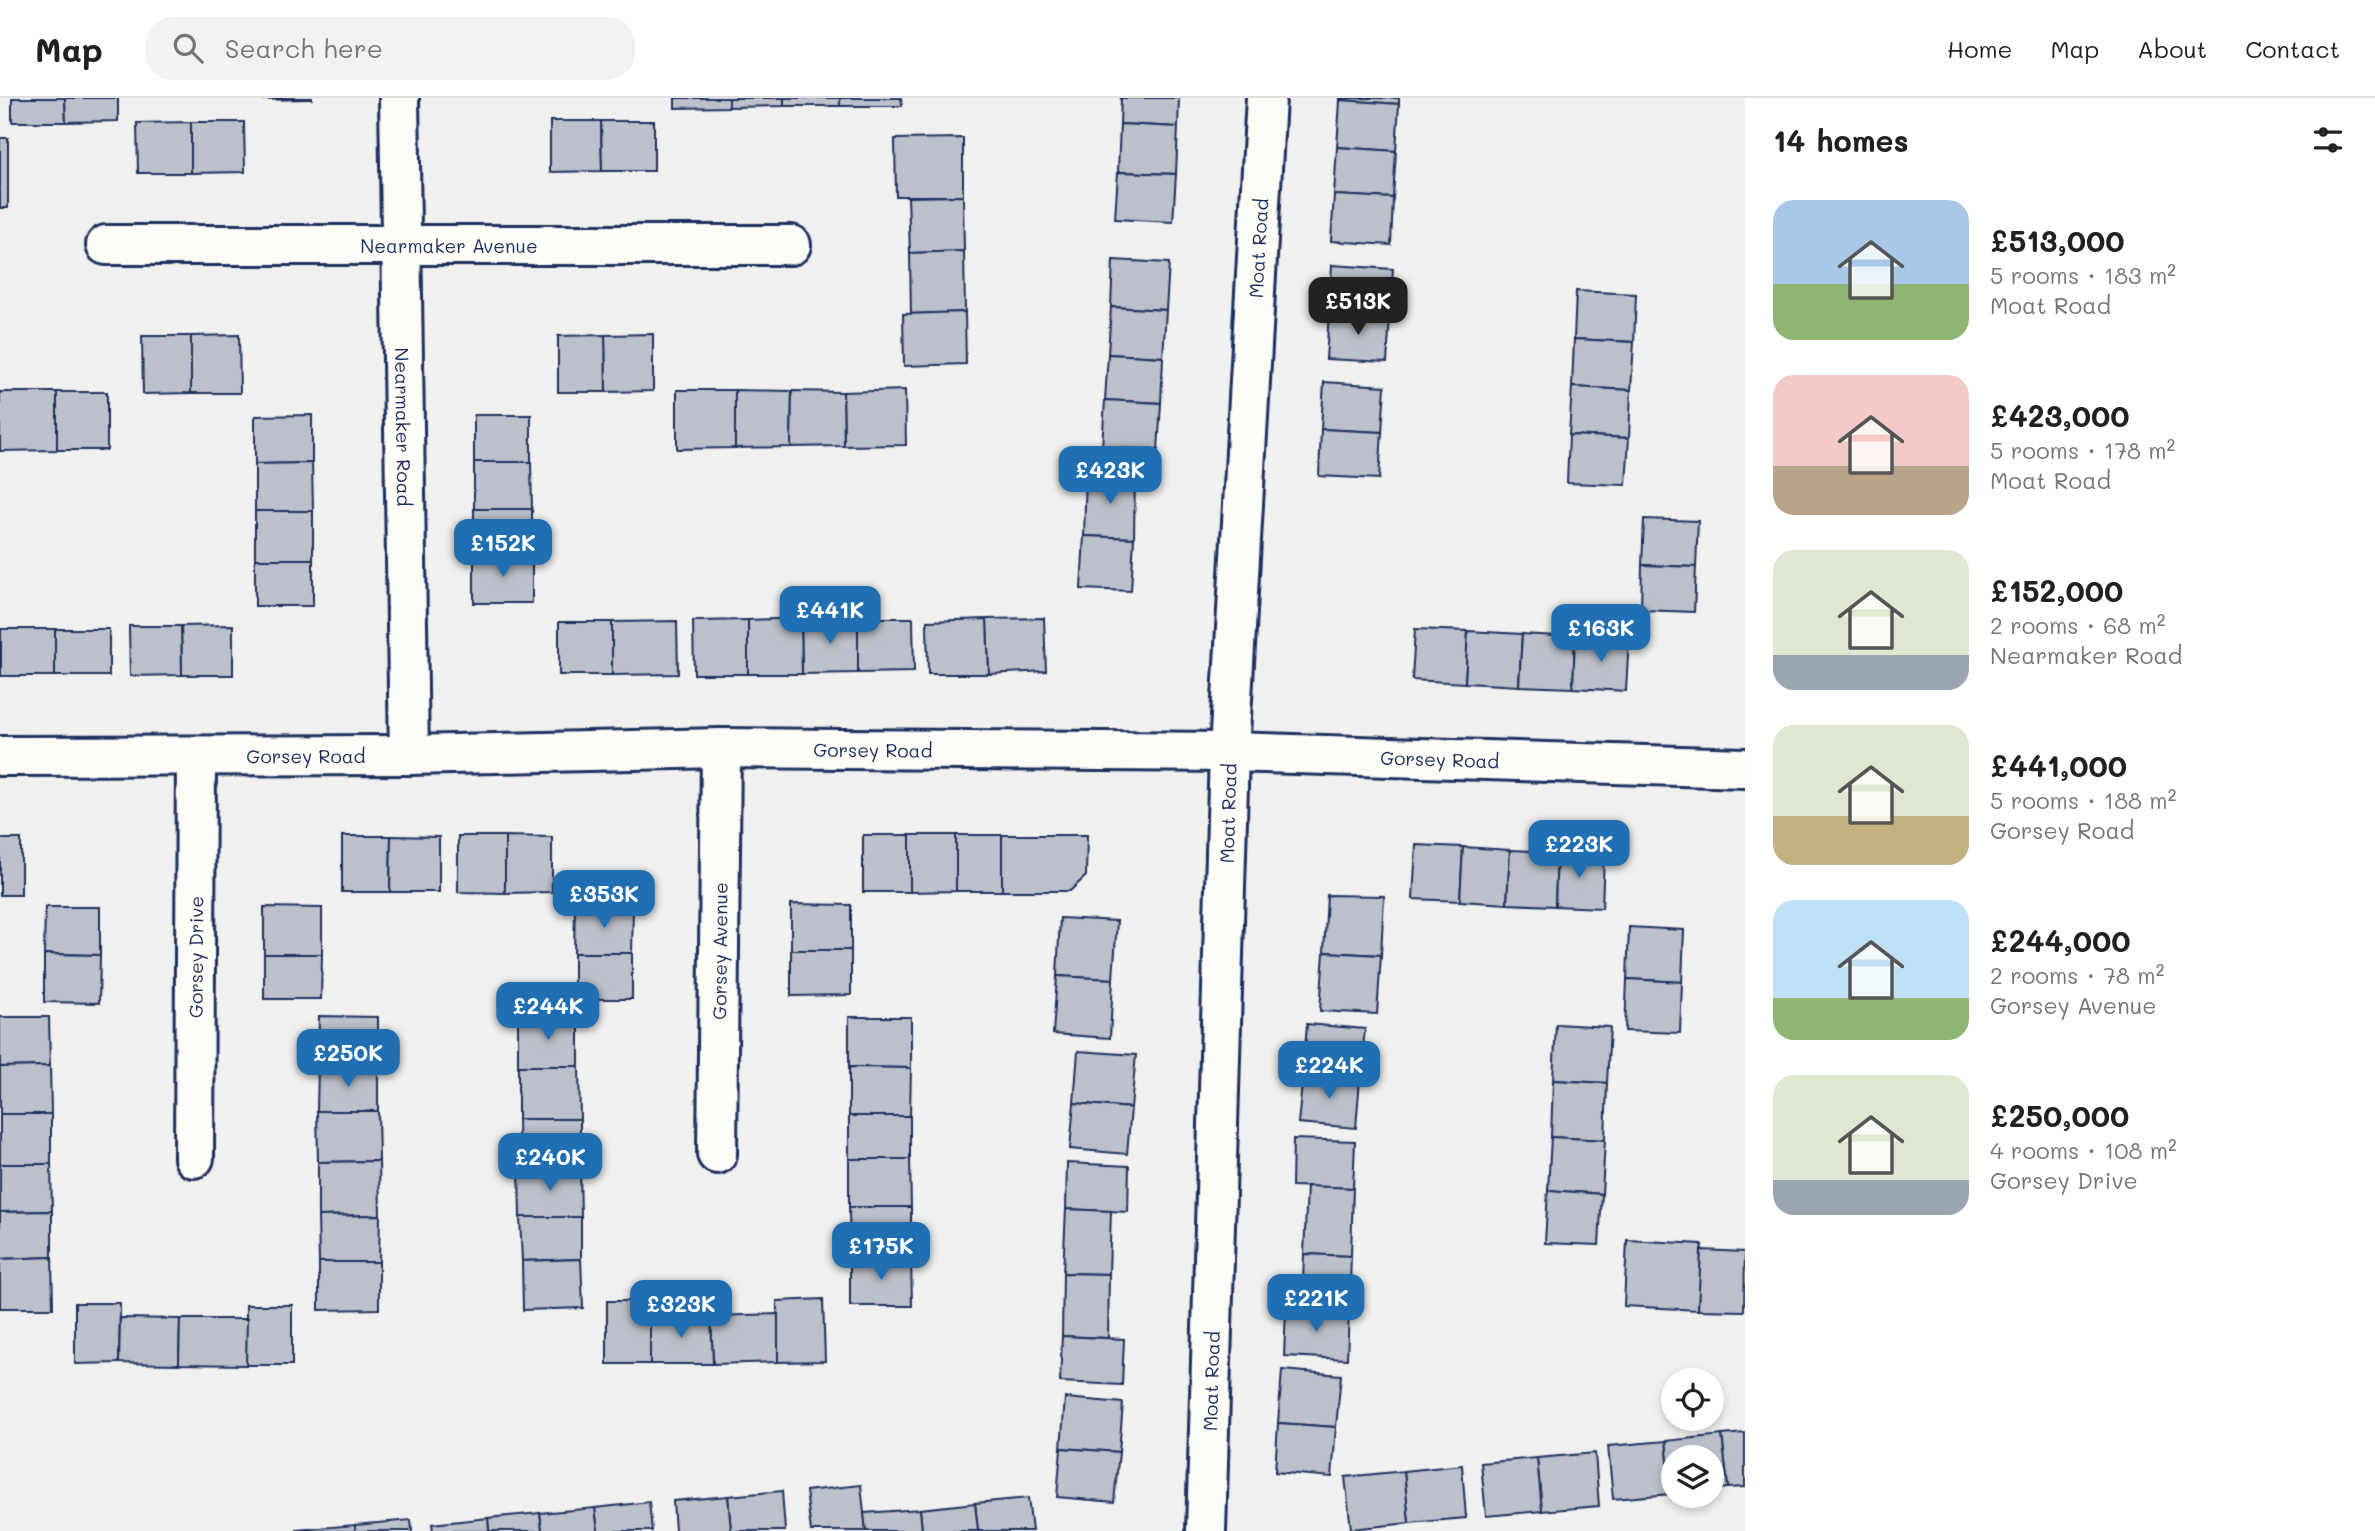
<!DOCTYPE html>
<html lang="en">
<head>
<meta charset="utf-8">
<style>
  :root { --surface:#fff; --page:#f2f2f2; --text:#202124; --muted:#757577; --line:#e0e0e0; --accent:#1f6fb2 }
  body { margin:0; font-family:Mali,sans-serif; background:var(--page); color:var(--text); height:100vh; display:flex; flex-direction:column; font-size:26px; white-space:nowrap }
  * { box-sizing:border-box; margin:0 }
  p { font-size:23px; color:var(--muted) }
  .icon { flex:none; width:38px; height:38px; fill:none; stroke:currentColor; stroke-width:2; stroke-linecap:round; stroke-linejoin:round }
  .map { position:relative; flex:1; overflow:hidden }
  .details { display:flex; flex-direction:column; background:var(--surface); width:630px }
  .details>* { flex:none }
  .fabs { position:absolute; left:1661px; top:1270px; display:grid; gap:14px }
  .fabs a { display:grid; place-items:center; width:63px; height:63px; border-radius:50%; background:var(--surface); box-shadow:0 4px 10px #0003; font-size:35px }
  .price { position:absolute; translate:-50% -60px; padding:0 16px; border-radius:14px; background:var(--accent); color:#fff; font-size:23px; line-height:46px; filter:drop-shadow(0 2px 4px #0008) }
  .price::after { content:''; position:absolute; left:50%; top:42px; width:21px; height:16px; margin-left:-10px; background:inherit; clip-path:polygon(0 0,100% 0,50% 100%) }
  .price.current { background:#222; color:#fff }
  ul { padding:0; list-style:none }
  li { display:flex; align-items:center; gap:21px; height:175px; padding:0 28px }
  li span { display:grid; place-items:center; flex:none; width:196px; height:140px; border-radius:21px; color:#555 }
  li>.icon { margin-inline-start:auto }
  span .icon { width:84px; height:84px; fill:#fffc; stroke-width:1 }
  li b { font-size:30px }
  h2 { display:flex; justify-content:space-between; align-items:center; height:84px; padding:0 28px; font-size:30px }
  header { display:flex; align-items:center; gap:42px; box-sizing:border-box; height:98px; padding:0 35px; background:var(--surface); border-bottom:2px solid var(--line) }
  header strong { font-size:33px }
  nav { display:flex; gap:38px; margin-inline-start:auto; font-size:24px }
  .search { width:490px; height:63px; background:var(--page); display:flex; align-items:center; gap:18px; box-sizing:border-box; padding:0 24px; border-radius:28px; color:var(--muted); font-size:26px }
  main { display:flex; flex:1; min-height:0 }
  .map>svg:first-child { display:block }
  .building { fill:#bbc0ca; stroke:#1b2f5e; stroke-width:2 }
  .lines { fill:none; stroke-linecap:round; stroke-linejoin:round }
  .minor-casing { stroke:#1b2f5e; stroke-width:44 }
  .minor { stroke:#fdfcf7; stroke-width:38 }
  .labels { text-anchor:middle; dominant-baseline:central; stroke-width:5; stroke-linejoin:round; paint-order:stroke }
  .street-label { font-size:19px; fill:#1b2f5e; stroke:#fdfcf7 }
</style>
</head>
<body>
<header>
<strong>Map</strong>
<div class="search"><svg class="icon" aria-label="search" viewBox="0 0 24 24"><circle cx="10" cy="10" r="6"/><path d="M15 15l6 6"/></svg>Search here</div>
<nav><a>Home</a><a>Map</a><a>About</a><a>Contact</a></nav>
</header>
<main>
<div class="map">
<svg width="1745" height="1433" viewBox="0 0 1745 1433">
  <rect width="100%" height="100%" fill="#f0f0ee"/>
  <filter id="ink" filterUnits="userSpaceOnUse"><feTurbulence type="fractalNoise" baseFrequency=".0143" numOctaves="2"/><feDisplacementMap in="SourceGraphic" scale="14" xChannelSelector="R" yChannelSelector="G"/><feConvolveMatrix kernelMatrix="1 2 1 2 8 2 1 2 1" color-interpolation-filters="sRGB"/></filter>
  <g filter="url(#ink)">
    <g class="building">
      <path d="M 12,0 L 65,0 L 66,24 L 12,24 Z"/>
      <path d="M 65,0 L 118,0 L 118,23 L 66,24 Z"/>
      <path d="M 255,0 L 312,0 L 312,1 L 255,2 Z"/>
      <path d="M 675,0 L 729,0 L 729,9 L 675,10 Z"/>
      <path d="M 729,0 L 784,0 L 784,8 L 729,9 Z"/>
      <rect x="784" y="0" width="56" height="8"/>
      <path d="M 840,0 L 901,0 L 902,8 L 840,8 Z"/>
      <path d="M 1121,0 L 1179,0 L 1178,29 L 1120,26 Z"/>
      <path d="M 1340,0 L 1399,0 L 1399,6 L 1340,2 Z"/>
      <path d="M 1340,2 L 1399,6 L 1396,53 L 1337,49 Z"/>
      <path d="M 550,23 L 601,23 L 602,73 L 550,74 Z"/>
      <path d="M 601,23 L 654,23 L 654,73 L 602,73 Z"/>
      <path d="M 191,24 L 244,24 L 245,74 L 191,75 Z"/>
      <path d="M 191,24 L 191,75 L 138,75 L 137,25 Z"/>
      <path d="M 1120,26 L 1178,29 L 1176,76 L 1118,74 Z"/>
      <rect x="0" y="40" width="8" height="70"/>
      <path d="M 963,40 L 963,98 L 896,98 L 895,41 Z"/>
      <path d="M 1337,49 L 1396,53 L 1393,100 L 1334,97 Z"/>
      <path d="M 1118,74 L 1176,76 L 1173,124 L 1115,121 Z"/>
      <path d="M 1334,97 L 1393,100 L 1391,147 L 1331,143 Z"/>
      <path d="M 963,98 L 964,153 L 910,155 L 908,99 Z"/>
      <path d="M 964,153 L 965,214 L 911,216 L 910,155 Z"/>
      <path d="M 1113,162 L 1169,165 L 1166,212 L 1111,209 Z"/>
      <path d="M 1332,167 L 1393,171 L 1390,218 L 1329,214 Z"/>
      <path d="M 1576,193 L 1636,196 L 1634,244 L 1574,241 Z"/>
      <path d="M 1111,209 L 1166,212 L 1163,259 L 1108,256 Z"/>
      <path d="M 965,214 L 966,266 L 904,268 L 903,216 Z"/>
      <path d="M 1329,214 L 1390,218 L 1387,264 L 1326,261 Z"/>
      <path d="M 653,236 L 653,293 L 606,294 L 605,237 Z"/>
      <path d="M 239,237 L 240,295 L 191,295 L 191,238 Z"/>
      <path d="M 605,237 L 606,294 L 558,294 L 558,238 Z"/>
      <path d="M 142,238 L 191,238 L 191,295 L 143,296 Z"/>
      <path d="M 1574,241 L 1634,244 L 1631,292 L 1572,289 Z"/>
      <path d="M 1108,256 L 1163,259 L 1161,305 L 1105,302 Z"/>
      <path d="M 1324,284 L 1385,288 L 1382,334 L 1321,331 Z"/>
      <path d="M 1572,289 L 1631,292 L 1629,340 L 1569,337 Z"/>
      <path d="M 677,292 L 735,292 L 735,350 L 677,351 Z"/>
      <path d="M 735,292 L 792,293 L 791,349 L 735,350 Z"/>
      <path d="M 905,292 L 906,347 L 844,348 L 843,294 Z"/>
      <path d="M 792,293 L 843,294 L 844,348 L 791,349 Z"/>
      <path d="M 0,294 L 57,294 L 57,352 L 0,353 Z"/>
      <rect x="57" y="294" width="50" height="58"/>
      <path d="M 1105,302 L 1161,305 L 1158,352 L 1102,349 Z"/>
      <path d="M 312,317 L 312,365 L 255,366 L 255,318 Z"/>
      <rect x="474" y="317" width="57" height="47"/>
      <path d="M 1321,331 L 1382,334 L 1379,381 L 1319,378 Z"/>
      <path d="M 1569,337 L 1629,340 L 1626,387 L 1567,385 Z"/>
      <path d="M 474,364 L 531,364 L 532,411 L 474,411 Z"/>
      <path d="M 312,365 L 313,413 L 255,413 L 255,366 Z"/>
      <path d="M 1086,377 L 1135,378 L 1134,440 L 1084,438 Z"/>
      <rect x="474" y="411" width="58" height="47"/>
      <rect x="255" y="413" width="58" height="48"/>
      <path d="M 1644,421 L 1698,423 L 1696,469 L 1642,467 Z"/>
      <path d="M 1084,438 L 1134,440 L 1131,493 L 1081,491 Z"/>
      <rect x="474" y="458" width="58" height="47"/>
      <rect x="255" y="461" width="58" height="47"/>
      <path d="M 1642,467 L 1696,469 L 1694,514 L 1641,512 Z"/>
      <path d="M 801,520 L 858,520 L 858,575 L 802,576 Z"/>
      <path d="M 801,520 L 802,576 L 748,576 L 748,522 Z"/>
      <path d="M 858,520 L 913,520 L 914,574 L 858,575 Z"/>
      <path d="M 1044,520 L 1046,573 L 989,576 L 987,521 Z"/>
      <path d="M 987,521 L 989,576 L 928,576 L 927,523 Z"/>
      <path d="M 748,522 L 748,576 L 694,576 L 693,523 Z"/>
      <path d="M 677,523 L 678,576 L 612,577 L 612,524 Z"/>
      <rect x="559" y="524" width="53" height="53"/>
      <path d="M 233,527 L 233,577 L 182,577 L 181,528 Z"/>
      <path d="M 129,528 L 181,528 L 182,577 L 130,578 Z"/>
      <rect x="0" y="531" width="1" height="47"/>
      <rect x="1" y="531" width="54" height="47"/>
      <rect x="55" y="531" width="54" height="47"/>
      <path d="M 1415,531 L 1468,533 L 1465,585 L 1412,582 Z"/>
      <path d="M 1468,533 L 1522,536 L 1519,588 L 1465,585 Z"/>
      <path d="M 1522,536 L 1575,539 L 1573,590 L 1519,588 Z"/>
      <path d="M 1575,539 L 1629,541 L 1626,593 L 1573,590 Z"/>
      <rect x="863" y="737" width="47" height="57"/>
      <path d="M 910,737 L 956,737 L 956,793 L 910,794 Z"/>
      <rect x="956" y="737" width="46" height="56"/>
      <path d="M 1002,737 L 1087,737 L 1086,778 L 1070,793 L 1002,793 Z"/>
      <path d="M 342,738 L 391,738 L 390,794 L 342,794 Z"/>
      <path d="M 391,738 L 439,739 L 439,794 L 390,794 Z"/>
      <path d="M 458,738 L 505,738 L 505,795 L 458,794 Z"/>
      <path d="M 505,738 L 552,739 L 552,794 L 505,795 Z"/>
      <rect x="0" y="741" width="21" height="56"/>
      <path d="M 1416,747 L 1463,749 L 1460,803 L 1413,801 Z"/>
      <path d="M 1463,749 L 1510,752 L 1507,806 L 1460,803 Z"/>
      <path d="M 1510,752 L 1557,754 L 1555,808 L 1507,806 Z"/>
      <path d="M 1557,754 L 1604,757 L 1602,810 L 1555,808 Z"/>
      <path d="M 1327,797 L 1384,798 L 1381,857 L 1324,854 Z"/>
      <path d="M 791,806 L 851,807 L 851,852 L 791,852 Z"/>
      <path d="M 45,809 L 100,809 L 100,857 L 44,856 Z"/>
      <path d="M 264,809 L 322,810 L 322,856 L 264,856 Z"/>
      <path d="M 575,810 L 633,810 L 632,855 L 574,855 Z"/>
      <path d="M 1060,820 L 1117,823 L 1113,881 L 1057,878 Z"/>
      <path d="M 1629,829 L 1684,832 L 1682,884 L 1627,881 Z"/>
      <path d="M 791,852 L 851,852 L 851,897 L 791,898 Z"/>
      <path d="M 1324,854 L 1381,857 L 1377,916 L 1320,913 Z"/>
      <rect x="574" y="855" width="58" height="46"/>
      <path d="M 44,856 L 100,857 L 99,905 L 44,904 Z"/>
      <path d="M 264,856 L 322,856 L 321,901 L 264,901 Z"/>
      <path d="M 1057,878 L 1113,881 L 1110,940 L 1053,936 Z"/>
      <path d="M 1627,881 L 1682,884 L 1680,935 L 1625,933 Z"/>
      <path d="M 319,918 L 378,919 L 378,969 L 318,968 Z"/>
      <path d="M 0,919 L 49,919 L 50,968 L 0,969 Z"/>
      <rect x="518" y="919" width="61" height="49"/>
      <path d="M 849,919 L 911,919 L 911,970 L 849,969 Z"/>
      <path d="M 1307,926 L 1365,931 L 1360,981 L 1303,976 Z"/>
      <path d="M 1556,926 L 1610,929 L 1607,985 L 1553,982 Z"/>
      <path d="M 1078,953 L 1136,957 L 1131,1010 L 1074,1005 Z"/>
      <path d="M 50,968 L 51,1016 L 0,1016 L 0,969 Z"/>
      <path d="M 318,968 L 378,969 L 378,1013 L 317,1013 Z"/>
      <path d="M 518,968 L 579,968 L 580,1021 L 518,1021 Z"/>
      <path d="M 849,969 L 911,970 L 910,1018 L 849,1018 Z"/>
      <path d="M 1303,976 L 1360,981 L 1356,1030 L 1298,1025 Z"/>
      <path d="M 1553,982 L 1607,985 L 1605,1042 L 1551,1039 Z"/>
      <path d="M 1074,1005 L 1131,1010 L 1127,1056 L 1070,1051 Z"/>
      <path d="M 317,1013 L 378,1013 L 379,1063 L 318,1064 Z"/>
      <rect x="0" y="1016" width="51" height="50"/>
      <rect x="849" y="1018" width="61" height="43"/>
      <path d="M 518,1021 L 580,1021 L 580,1071 L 519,1072 Z"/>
      <path d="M 1551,1039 L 1605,1042 L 1602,1096 L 1548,1092 Z"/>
      <path d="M 1293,1041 L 1355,1043 L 1353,1090 L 1292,1088 Z"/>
      <path d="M 849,1061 L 910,1061 L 911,1109 L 849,1109 Z"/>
      <path d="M 379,1063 L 380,1117 L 318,1118 L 318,1064 Z"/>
      <path d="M 1067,1065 L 1129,1068 L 1128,1114 L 1066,1111 Z"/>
      <path d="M 0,1066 L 51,1066 L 52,1113 L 0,1114 Z"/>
      <path d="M 580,1071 L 581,1119 L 520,1119 L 519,1072 Z"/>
      <path d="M 1307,1088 L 1353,1090 L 1351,1158 L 1304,1156 Z"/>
      <path d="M 1548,1092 L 1602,1096 L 1599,1147 L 1545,1145 Z"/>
      <path d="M 849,1109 L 911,1109 L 911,1159 L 850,1161 Z"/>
      <path d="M 1066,1111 L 1111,1113 L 1109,1176 L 1063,1175 Z"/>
      <path d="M 52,1113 L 52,1159 L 0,1161 L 0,1114 Z"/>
      <path d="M 380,1117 L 379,1164 L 319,1164 L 318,1118 Z"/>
      <path d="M 520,1119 L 581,1119 L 581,1161 L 522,1163 Z"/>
      <path d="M 1627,1142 L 1702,1146 L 1698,1212 L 1624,1208 Z"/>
      <path d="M 1701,1152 L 1745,1154 L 1744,1213 L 1698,1212 Z"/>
      <path d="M 1304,1156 L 1351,1158 L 1349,1214 L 1302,1212 Z"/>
      <path d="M 52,1159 L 53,1210 L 0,1210 L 0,1161 Z"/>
      <path d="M 911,1159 L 912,1208 L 850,1208 L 850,1161 Z"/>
      <path d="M 581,1161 L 583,1210 L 523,1212 L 522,1163 Z"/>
      <path d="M 319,1164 L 379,1164 L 379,1211 L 319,1212 Z"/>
      <path d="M 1063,1175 L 1109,1176 L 1108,1240 L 1062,1238 Z"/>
      <path d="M 823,1201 L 825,1263 L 778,1264 L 777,1203 Z"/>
      <rect x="607" y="1203" width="43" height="63"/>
      <path d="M 75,1205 L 120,1205 L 119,1265 L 75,1266 Z"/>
      <rect x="246" y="1207" width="46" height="60"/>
      <path d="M 1286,1211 L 1349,1214 L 1347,1261 L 1284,1258 Z"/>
      <path d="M 778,1216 L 778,1264 L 713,1266 L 711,1218 Z"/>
      <path d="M 711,1218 L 713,1266 L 650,1266 L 650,1219 Z"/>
      <path d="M 120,1220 L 180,1221 L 179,1266 L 119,1265 Z"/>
      <path d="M 180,1221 L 247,1221 L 246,1267 L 179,1266 Z"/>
      <path d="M 1062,1238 L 1124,1241 L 1122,1287 L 1060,1284 Z"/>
      <path d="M 1282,1272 L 1341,1277 L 1336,1329 L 1278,1325 Z"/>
      <path d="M 1065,1300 L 1123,1305 L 1119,1354 L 1061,1350 Z"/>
      <path d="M 1278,1325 L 1336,1329 L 1332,1379 L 1275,1374 Z"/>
      <path d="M 1745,1335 L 1745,1389 L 1728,1390 L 1722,1337 Z"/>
      <path d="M 1722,1337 L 1728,1390 L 1712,1392 L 1712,1360 L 1673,1360 L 1673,1396 L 1671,1396 L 1666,1343 Z"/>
      <path d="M 1666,1343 L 1671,1396 L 1613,1401 L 1608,1348 Z"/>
      <path d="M 1061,1350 L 1119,1354 L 1114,1404 L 1057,1399 Z"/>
      <path d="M 1595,1355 L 1599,1408 L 1542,1413 L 1537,1360 Z"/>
      <path d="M 1537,1360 L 1542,1413 L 1486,1418 L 1481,1365 Z"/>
      <path d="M 1462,1367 L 1466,1420 L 1409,1425 L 1404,1373 Z"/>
      <path d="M 1404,1373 L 1409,1425 L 1351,1431 L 1345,1379 Z"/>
      <path d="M 861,1387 L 866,1433 L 811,1433 L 806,1393 Z"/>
      <path d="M 782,1393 L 785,1433 L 731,1433 L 728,1398 Z"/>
      <path d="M 728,1398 L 731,1433 L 675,1433 L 673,1403 Z"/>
      <path d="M 1028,1400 L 1032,1433 L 978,1433 L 975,1405 Z"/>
      <path d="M 649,1404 L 652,1433 L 598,1433 L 595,1410 Z"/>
      <path d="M 975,1405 L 978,1433 L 922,1433 L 920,1411 Z"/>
      <path d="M 595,1410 L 598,1433 L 542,1433 L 540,1415 Z"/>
      <path d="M 920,1411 L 922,1433 L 866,1433 L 864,1415 Z"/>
      <path d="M 540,1415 L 542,1433 L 489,1433 L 488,1420 Z"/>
      <path d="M 488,1420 L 489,1433 L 433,1433 L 432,1426 Z"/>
      <path d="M 411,1422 L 412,1433 L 355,1433 L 355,1427 Z"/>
      <path d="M 355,1427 L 355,1433 L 297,1433 L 297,1432 Z"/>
    </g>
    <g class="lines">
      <g class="minor-casing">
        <g id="minor">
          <path id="s1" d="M 399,0 L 409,657"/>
          <path id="s2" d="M 106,147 L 791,147"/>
          <path id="s3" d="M 0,658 L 409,657 L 721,650 L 1229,654 L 1745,670"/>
          <path id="s4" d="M 717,1056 L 721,650"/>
          <path id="s5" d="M 194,1060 L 196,658"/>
          <path id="s6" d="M 1206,1433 L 1229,654 L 1266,0"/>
        </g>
      </g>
      <use href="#minor" class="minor"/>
    </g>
  </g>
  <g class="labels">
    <g class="street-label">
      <text stroke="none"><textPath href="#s2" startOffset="343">Nearmaker Avenue</textPath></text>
      <text stroke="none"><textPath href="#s6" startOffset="1284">Moat Road</textPath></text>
      <text stroke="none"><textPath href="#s1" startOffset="329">Nearmaker Road</textPath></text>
      <text stroke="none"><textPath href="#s3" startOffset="873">Gorsey Road</textPath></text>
      <text stroke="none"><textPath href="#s3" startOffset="306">Gorsey Road</textPath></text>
      <text stroke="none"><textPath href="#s3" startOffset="1440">Gorsey Road</textPath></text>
      <text stroke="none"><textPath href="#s6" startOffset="718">Moat Road</textPath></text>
      <text stroke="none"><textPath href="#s4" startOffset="203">Gorsey Avenue</textPath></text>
      <text stroke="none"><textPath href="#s5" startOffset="201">Gorsey Drive</textPath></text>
      <text stroke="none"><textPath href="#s6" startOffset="150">Moat Road</textPath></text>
    </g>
  </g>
</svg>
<div class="fabs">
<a><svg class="icon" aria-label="locate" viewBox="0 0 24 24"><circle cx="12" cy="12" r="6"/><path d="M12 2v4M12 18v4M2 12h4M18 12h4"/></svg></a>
<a><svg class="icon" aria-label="layers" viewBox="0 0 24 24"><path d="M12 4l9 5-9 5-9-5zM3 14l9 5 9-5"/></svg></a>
</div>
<b class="price current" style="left:1358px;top:239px">£513K</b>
<b class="price" style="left:1110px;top:408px">£423K</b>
<b class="price" style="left:503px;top:481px">£152K</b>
<b class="price" style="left:830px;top:548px">£441K</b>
<b class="price" style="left:1601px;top:566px">£163K</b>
<b class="price" style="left:1579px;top:782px">£223K</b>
<b class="price" style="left:604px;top:832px">£353K</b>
<b class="price" style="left:548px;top:944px">£244K</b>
<b class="price" style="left:348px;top:991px">£250K</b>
<b class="price" style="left:1329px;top:1003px">£224K</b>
<b class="price" style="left:550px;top:1095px">£240K</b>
<b class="price" style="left:881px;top:1184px">£175K</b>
<b class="price" style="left:1316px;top:1236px">£221K</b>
<b class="price" style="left:681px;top:1242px">£323K</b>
</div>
<section class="details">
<h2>14 homes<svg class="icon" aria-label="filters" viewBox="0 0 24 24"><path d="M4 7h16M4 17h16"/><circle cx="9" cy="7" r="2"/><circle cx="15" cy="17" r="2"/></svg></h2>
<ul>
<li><span style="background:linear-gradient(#a9c7e8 60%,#8fb573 0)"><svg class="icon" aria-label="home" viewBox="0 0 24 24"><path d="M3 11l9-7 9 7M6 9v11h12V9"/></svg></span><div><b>£513,000</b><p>5 rooms · 183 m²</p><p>Moat Road</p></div></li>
<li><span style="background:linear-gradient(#f6c9c9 65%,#b9a48a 0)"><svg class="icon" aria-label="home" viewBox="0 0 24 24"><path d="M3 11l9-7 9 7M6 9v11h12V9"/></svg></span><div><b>£423,000</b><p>5 rooms · 178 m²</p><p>Moat Road</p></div></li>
<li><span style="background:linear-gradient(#dfe7d0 75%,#9aa5b1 0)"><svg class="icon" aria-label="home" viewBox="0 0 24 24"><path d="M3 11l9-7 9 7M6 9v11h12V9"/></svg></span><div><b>£152,000</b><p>2 rooms · 68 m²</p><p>Nearmaker Road</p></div></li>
<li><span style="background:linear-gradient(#dfe7d0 65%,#c2b280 0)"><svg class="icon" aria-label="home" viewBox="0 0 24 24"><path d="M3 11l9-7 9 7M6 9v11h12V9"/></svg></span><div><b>£441,000</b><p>5 rooms · 188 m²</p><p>Gorsey Road</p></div></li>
<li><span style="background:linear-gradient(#bfe0f5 70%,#8fb573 0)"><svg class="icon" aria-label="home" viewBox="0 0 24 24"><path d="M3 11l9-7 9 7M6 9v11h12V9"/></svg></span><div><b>£244,000</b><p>2 rooms · 78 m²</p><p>Gorsey Avenue</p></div></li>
<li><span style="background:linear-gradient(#dfe7d0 75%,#9aa5b1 0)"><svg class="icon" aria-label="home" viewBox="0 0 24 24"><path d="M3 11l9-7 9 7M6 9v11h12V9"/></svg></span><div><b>£250,000</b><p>4 rooms · 108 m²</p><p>Gorsey Drive</p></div></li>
</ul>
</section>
</main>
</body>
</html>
